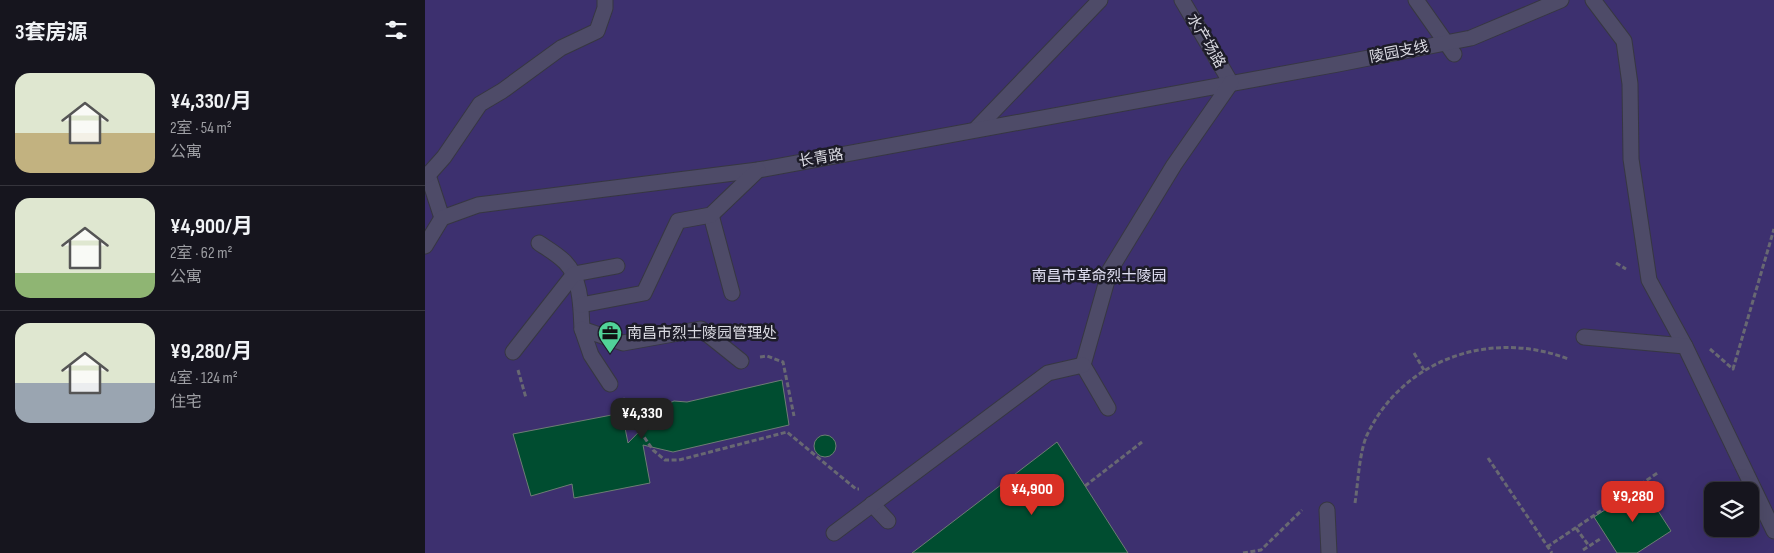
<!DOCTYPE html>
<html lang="zh">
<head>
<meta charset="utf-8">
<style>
  :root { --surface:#16151e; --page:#23222b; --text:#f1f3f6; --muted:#9e9fa4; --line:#35343c; --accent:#d93025 }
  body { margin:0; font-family:"Sofia Sans Condensed","Noto Sans SC",sans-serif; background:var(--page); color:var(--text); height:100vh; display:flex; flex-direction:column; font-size:19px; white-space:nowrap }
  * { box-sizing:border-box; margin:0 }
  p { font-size:16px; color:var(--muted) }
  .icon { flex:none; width:28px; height:28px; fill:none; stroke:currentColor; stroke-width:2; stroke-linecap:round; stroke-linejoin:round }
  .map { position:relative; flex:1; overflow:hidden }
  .side { display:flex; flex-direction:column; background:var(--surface); width:425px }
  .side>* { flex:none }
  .controls { position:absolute; left:1279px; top:482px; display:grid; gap:10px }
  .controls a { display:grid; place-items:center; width:55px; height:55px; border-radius:10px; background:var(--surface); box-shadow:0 5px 20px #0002,0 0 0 1px var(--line); font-size:25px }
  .price { position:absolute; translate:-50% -42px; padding:0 11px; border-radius:10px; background:var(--accent); color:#fff; font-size:16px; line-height:32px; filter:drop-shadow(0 1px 2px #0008) }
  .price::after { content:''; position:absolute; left:50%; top:30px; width:15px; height:11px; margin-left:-8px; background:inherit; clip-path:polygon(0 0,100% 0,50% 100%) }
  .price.current { background:#222; color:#fff }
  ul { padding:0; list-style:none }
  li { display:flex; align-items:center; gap:15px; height:125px; padding:0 15px }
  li+li { border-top:1px solid var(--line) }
  li span { display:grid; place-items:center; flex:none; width:140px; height:100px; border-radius:15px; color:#555 }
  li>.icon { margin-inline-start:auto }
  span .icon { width:60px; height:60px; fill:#fffc; stroke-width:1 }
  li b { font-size:21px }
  h2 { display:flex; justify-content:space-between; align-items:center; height:60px; padding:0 15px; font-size:21px }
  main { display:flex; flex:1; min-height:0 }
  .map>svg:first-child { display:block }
  .green { fill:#3d306f; fill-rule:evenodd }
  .building { fill:#004d30; stroke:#6d7d74 }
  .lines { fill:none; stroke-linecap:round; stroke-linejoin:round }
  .minor-casing { stroke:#373742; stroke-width:17 }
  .path { stroke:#686872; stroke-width:3; stroke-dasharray:5 2.5; stroke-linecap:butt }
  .minor { stroke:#4e4b68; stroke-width:15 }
  .labels { text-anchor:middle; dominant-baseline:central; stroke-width:5; stroke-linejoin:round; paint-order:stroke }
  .street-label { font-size:15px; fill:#dadae2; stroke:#1d1c28 }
  .park-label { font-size:15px; fill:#e3e1f5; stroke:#1d1c28 }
  .poi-label { font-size:15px; fill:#dadae2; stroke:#1d1c28; text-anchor:start }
</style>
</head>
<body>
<main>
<section class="side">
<h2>3套房源<svg class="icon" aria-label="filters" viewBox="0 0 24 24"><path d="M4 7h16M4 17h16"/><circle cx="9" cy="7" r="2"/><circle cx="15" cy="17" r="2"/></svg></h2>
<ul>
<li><span style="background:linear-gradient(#dfe7d0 60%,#c2b280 0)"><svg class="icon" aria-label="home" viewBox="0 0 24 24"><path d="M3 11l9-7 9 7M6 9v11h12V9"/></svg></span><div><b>¥4,330/月</b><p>2室 · 54 m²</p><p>公寓</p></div></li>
<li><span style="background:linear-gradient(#dfe7d0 75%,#8fb573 0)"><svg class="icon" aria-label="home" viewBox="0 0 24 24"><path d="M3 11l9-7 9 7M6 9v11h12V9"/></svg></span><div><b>¥4,900/月</b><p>2室 · 62 m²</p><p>公寓</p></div></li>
<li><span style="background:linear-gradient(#dfe7d0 60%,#9aa5b1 0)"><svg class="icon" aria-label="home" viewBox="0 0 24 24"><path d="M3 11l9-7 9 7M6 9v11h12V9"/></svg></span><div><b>¥9,280/月</b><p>4室 · 124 m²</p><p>住宅</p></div></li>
</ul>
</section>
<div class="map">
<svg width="1349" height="553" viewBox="0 0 1349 553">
  <rect width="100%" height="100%" fill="#1d1c28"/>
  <path class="green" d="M 0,0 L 1349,0 L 1349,553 L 0,553 ZM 1288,491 L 1325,491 L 1325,529 L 1288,529 Z"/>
  <g class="building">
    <path d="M 357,380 L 364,425 L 248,452 L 218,445 L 225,483 L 149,498 L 147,484 L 106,496 L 88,434 L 197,413 L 203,443 L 240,405 L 249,401 L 262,402 Z"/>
    <circle cx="400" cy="446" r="11"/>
    <path d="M 632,442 L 703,553 L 487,553 Z"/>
    <path d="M 1217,486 L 1246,531 L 1212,553 L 1192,553 L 1169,517 Z"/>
  </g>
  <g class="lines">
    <g class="minor-casing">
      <g id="minor">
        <path d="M 757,0 L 806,83"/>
        <path d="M 991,0 L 1029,54"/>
        <path d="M 1168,0 L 1199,41 L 1205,84 L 1206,159 L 1224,280 L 1260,346"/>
        <path d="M 551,129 L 675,0"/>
        <path d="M 0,174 L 3,175 L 17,218"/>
        <path d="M 3,175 L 19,157 L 55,104 L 77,91 L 136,48 L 172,31 L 180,8 L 180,0"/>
        <path d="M 286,215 L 307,293"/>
        <path d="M 114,243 C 123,249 132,254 140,262 C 156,278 156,307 157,329 L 198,343 L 276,329 L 316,361"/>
        <path d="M 0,246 L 17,218 L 53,205 L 333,170 L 913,64 L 1046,38 L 1136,0"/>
        <path d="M 156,305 L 219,293 L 253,221 L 286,215 L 333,170"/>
        <path d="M 157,329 L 166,355 L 185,384"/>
        <path d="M 1159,337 L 1260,346 L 1349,531"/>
        <path d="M 88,352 L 149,274 L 192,266"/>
        <path d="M 683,408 L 658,365 L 685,270 L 749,165 L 806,83"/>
        <path d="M 447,504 L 463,521"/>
        <path d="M 902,510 L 904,553"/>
        <path d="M 409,533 L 623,373 L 658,365"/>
      </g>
    </g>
    <g class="path">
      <path d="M 1191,263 L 1201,269"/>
      <path d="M 1285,349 L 1308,369 L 1349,229"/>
      <path d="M 989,353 L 999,370"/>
      <path d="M 335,357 L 342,356 L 358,362 L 369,416"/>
      <path d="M 93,370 L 101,398"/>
      <path d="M 198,398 L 208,421 L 228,450 L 240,460 L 254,460 L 362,432 L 431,489 L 434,489"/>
      <path d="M 1063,458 L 1127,553"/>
      <path d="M 660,486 L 717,442"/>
      <path d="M 930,503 C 933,484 934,453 942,435 C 978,359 1066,329 1143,359"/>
      <path d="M 1151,528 L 1164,546"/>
      <path d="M 1122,547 L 1234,472"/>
      <path d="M 1158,550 L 1175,539"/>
      <path d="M 818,553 L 836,550 L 877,510"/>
    </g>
    <use href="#minor" class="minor"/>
  </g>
  <defs>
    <g id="office-pin" transform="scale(1.25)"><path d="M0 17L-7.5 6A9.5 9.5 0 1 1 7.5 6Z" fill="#51d398" stroke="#1d1c28"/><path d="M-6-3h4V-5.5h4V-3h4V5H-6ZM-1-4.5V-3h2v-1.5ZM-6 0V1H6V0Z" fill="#111"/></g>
  </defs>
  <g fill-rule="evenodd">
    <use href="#office-pin" x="185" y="333"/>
  </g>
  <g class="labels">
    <g class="street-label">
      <text transform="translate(781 41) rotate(59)">水产场路</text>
      <text transform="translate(974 52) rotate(-11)">陵园支线</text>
      <text transform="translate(396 158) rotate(-10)">长青路</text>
    </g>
    <g class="park-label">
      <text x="674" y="276">南昌市革命烈士陵园</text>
    </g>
    <g class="poi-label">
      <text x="202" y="333">南昌市烈士陵园管理处</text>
    </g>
  </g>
</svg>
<div class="controls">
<a><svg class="icon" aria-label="layers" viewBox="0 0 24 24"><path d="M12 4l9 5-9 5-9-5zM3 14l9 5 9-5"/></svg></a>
</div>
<b class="price current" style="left:217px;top:440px">¥4,330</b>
<b class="price" style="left:607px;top:516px">¥4,900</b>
<b class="price" style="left:1208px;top:523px">¥9,280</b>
</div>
</main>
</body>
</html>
